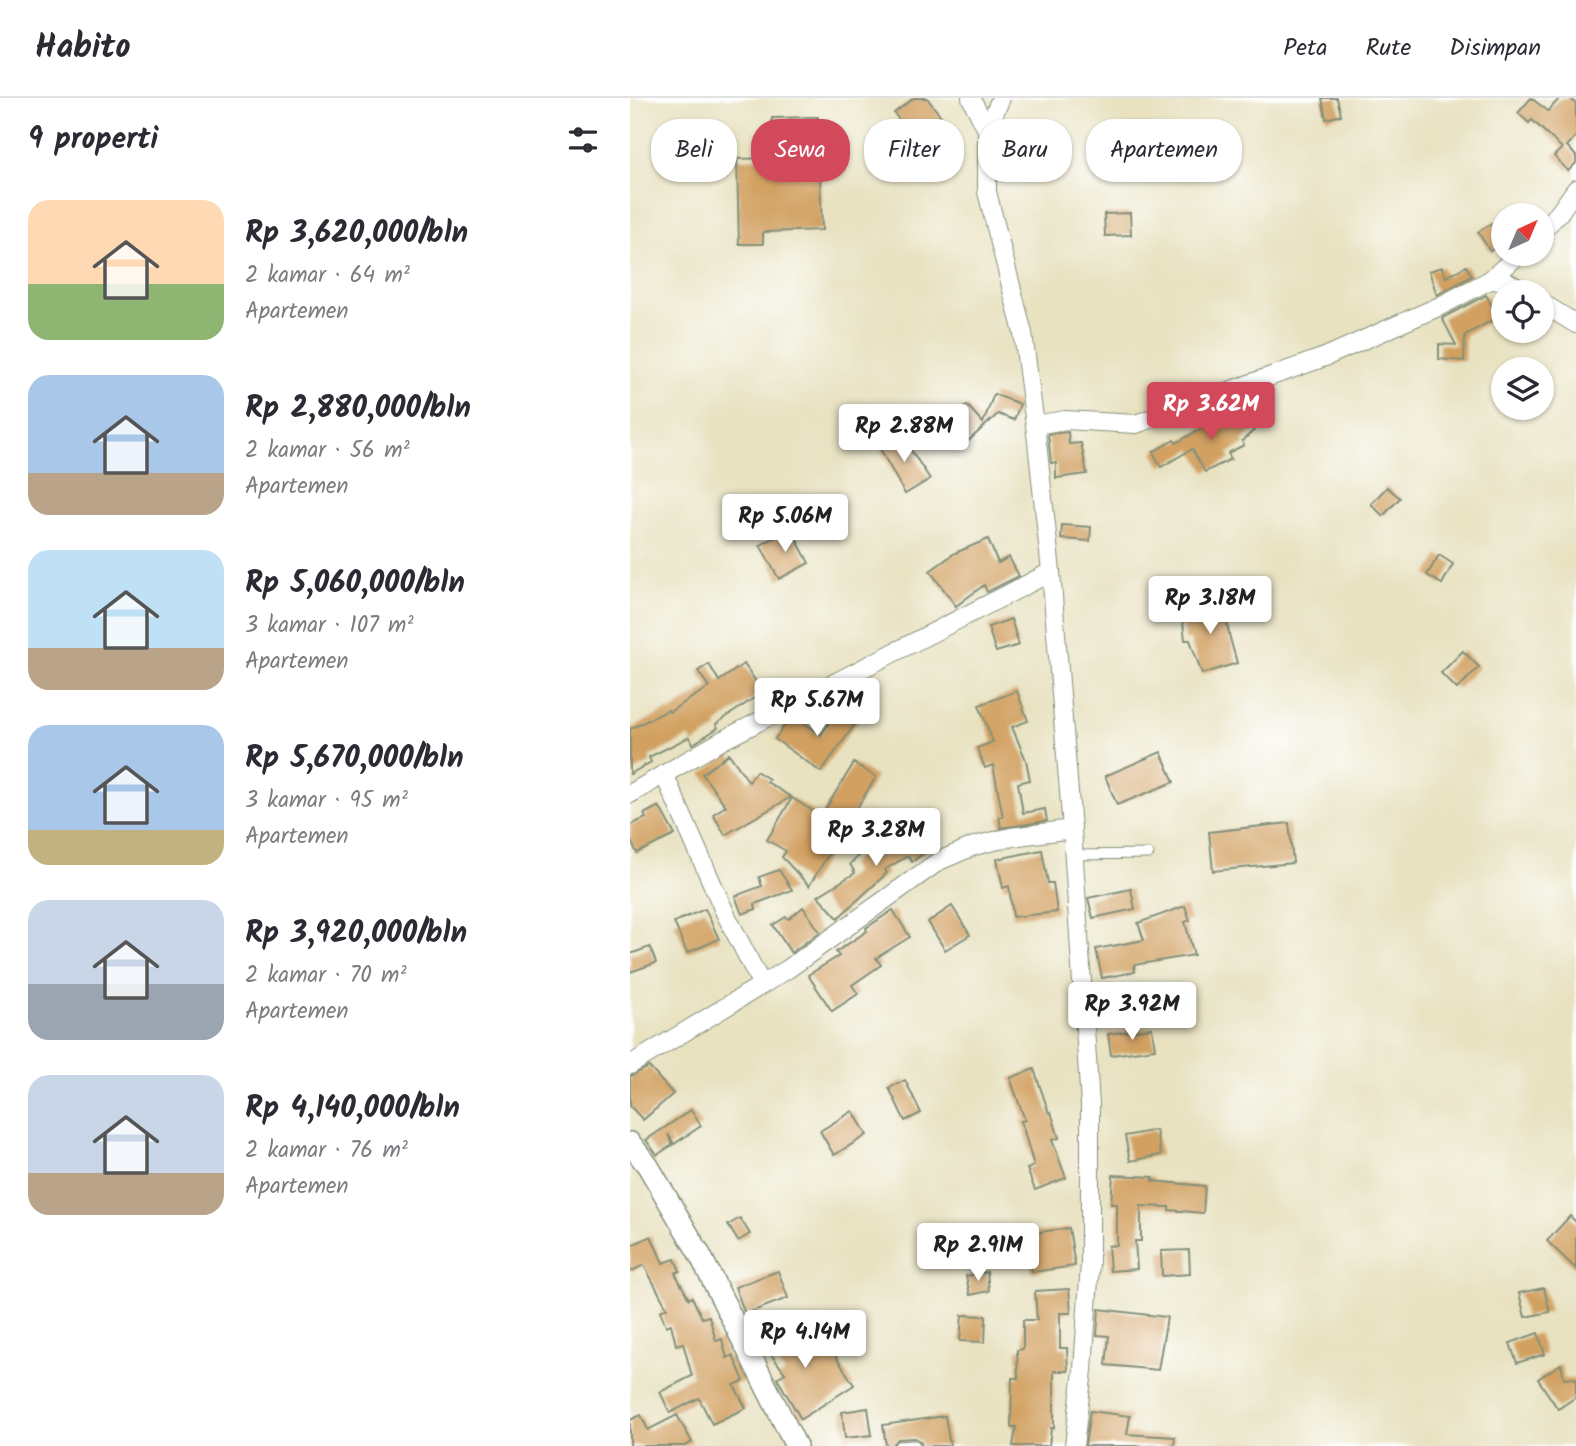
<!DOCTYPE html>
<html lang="id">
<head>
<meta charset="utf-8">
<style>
  :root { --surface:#fff; --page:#f2f2f3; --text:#2b2b33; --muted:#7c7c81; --line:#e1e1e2; --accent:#d1495b }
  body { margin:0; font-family:Kalam,sans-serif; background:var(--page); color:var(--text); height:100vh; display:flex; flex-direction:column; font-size:26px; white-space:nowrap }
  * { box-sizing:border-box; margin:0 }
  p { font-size:23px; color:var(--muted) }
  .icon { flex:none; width:38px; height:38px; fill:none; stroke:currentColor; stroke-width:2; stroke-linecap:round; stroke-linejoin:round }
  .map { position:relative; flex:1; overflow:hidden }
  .side { display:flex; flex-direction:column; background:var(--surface); width:630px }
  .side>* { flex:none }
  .top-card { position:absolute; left:21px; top:21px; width:665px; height:63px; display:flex; gap:14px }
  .needle { width:46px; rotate:44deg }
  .tools { position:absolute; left:861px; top:105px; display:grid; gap:14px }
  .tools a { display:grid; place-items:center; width:63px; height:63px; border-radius:50%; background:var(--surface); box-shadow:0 2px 5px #0004; font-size:35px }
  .price { position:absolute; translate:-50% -60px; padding:0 16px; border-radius:7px; background:#fff; color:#222; font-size:23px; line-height:46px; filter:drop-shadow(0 2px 4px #0008) }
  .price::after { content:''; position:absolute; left:50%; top:42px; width:21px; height:16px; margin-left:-10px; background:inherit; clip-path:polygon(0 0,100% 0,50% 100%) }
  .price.on { background:var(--accent); color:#fff }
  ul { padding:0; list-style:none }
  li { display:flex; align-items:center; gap:21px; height:175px; padding:0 28px }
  li span { display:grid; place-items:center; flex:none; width:196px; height:140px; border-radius:21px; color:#555 }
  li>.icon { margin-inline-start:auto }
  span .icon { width:84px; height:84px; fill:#fffc; stroke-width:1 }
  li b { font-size:30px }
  h2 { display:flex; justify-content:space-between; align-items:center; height:84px; padding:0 28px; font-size:30px }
  .tag { padding:0 24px; border-radius:28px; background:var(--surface); box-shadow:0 2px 5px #0004; font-size:24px; line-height:63px }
  .tag.on { background:var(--accent); color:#fff }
  header { display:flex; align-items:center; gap:42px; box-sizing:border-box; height:98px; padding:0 35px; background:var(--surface); border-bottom:2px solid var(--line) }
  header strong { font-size:33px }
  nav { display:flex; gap:38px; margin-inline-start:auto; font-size:24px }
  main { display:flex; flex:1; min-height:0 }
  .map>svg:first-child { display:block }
  .building { fill:#d2a162 }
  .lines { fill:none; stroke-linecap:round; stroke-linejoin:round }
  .service-casing { stroke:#84907a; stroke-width:11 }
  .minor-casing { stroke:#84907a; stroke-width:20 }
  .tertiary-casing { stroke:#84907a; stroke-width:24 }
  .service { stroke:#fff; stroke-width:9 }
  .minor { stroke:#fff; stroke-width:18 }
  .tertiary { stroke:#fff; stroke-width:21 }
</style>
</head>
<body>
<header>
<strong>Habito</strong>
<nav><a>Peta</a><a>Rute</a><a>Disimpan</a></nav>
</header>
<main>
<section class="side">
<h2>9 properti<svg class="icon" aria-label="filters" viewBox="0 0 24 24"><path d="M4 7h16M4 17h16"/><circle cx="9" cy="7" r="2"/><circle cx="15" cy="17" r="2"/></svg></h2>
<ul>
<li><span style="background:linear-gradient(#ffd9b3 60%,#8fb573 0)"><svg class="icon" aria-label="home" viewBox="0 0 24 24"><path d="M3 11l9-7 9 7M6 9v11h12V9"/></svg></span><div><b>Rp 3,620,000/bln</b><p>2 kamar · 64 m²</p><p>Apartemen</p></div></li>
<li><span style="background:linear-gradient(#a9c7e8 70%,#b9a48a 0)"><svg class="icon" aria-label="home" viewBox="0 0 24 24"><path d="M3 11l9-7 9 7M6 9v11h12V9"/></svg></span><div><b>Rp 2,880,000/bln</b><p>2 kamar · 56 m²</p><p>Apartemen</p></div></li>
<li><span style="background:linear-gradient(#bfe0f5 70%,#b9a48a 0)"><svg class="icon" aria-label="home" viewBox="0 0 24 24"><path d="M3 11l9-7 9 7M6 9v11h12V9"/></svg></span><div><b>Rp 5,060,000/bln</b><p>3 kamar · 107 m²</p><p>Apartemen</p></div></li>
<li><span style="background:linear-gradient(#a9c7e8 75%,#c2b280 0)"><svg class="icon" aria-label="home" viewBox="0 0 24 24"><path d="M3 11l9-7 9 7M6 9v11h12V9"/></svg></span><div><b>Rp 5,670,000/bln</b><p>3 kamar · 95 m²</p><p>Apartemen</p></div></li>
<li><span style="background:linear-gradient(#c9d6e8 60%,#9aa5b1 0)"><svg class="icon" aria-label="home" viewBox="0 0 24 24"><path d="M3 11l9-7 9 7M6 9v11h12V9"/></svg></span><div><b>Rp 3,920,000/bln</b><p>2 kamar · 70 m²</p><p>Apartemen</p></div></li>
<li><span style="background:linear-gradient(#c9d6e8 70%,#b9a48a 0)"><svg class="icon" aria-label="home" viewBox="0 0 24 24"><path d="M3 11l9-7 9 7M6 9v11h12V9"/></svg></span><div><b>Rp 4,140,000/bln</b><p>2 kamar · 76 m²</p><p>Apartemen</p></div></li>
</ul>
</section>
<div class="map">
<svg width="946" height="1348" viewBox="0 0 946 1348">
  <rect width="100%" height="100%" fill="#fff"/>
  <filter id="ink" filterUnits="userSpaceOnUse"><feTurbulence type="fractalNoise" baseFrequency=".0143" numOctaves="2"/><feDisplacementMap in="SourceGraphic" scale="14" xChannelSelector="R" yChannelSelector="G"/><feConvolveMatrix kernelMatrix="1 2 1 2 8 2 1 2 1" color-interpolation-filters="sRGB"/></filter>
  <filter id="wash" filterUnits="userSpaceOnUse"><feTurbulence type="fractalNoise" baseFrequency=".00686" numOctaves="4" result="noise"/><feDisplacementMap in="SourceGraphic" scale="28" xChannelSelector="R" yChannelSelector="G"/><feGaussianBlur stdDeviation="1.57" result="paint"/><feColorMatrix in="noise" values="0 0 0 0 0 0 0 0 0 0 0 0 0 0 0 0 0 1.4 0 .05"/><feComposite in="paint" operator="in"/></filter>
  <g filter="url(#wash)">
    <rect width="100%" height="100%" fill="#e8e2c1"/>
    <g id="blocks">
      <g class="building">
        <path d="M 284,0 L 297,0 L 319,29 L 291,51 L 264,15 Z"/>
        <path d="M 692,0 L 707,0 L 711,17 L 696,21 Z"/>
        <path d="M 901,0 L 918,13 L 930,0 L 940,0 L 946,6 L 946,38 L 937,48 L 946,58 L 946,65 L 938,73 L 924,58 L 932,50 L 902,22 L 899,25 L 888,15 Z"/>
        <path d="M 188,19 L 192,132 L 133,134 L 133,146 L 109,146 L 107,61 L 143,60 L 142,20 Z"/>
        <path d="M 500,115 L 501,137 L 475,138 L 474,116 Z"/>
        <path d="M 866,123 L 873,136 L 873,145 L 860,153 L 848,134 Z"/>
        <path d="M 836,168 L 842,178 L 807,197 L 799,173 L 812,169 L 816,179 Z"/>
        <path d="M 856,197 L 868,219 L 835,237 L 834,263 L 809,261 L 809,246 L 826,247 L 812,220 Z"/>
        <path d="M 364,296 L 390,306 L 384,322 L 368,316 L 337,344 L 318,324 L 337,307 L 353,325 Z"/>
        <path d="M 618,312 L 631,326 L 612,343 L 614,347 L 598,355 L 601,361 L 575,374 L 562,351 L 531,369 L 523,354 L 544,342 L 546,345 L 599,315 L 604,325 Z"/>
        <path d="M 438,334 L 439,346 L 451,345 L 457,376 L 426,380 L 426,365 L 421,365 L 418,336 Z"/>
        <path d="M 271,337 L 300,381 L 275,396 L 249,349 Z"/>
        <path d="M 757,389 L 770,400 L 753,418 L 741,406 Z"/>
        <path d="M 432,427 L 461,429 L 460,443 L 431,441 Z"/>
        <path d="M 161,431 L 179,465 L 149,481 L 130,447 Z"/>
        <path d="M 358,441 L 368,465 L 379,459 L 389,478 L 357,494 L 354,487 L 326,508 L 300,473 L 325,455 Z"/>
        <path d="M 809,457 L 823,466 L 812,486 L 797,477 Z"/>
        <path d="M 591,497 L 600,540 L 607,565 L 572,576 L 560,542 L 555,542 L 552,515 L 575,513 L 572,500 Z"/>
        <path d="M 381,521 L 389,547 L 366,554 L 358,529 Z"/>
        <path d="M 833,553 L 849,569 L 827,591 L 811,575 Z"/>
        <path d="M 79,566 L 89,583 L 114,566 L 133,594 L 86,626 L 88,630 L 63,646 L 59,639 L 19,659 L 21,664 L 0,676 L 0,631 L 38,612 L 39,614 L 79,589 L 68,573 Z"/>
        <path d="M 387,593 L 398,623 L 382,629 L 396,662 L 400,682 L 388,685 L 393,715 L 415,711 L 417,723 L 371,730 L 369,719 L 373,719 L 363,667 L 355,670 L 347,650 L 363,644 L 349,607 Z"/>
        <path d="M 210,609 L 228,622 L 191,674 L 145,641 L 159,621 L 165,618 L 191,637 Z"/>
        <path d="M 531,654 L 544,684 L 487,707 L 475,678 Z"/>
        <path d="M 99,656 L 119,684 L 126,673 L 139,681 L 137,684 L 161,699 L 95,737 L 83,716 L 96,708 L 72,676 Z"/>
        <path d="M 224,665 L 246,679 L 179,788 L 152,759 L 156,753 L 137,742 L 162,700 L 191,718 Z"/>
        <path d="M 29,708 L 45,737 L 7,755 L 0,741 L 0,727 L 16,720 L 14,716 Z"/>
        <path d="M 288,724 L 304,747 L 282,764 L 278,758 L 254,772 L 257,775 L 208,820 L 188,798 L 225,775 L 220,766 L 235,751 L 239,756 Z"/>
        <path d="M 659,725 L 663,765 L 583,773 L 579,734 Z"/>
        <path d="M 412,752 L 418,785 L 423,785 L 427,814 L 383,819 L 379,788 L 373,790 L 367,761 Z"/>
        <path d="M 149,772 L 162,792 L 125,806 L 126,811 L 112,816 L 105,798 L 132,788 L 129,779 Z"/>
        <path d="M 501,791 L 505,811 L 463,820 L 458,800 Z"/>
        <path d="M 322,808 L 340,837 L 315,852 L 298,824 Z"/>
        <path d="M 555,808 L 560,822 L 555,824 L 564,857 L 504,867 L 505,874 L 472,880 L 466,851 L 514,842 L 508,825 Z"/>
        <path d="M 173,809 L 190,834 L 161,855 L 143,827 L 156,819 L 159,821 Z"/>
        <path d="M 75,811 L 89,841 L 57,855 L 44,824 Z"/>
        <path d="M 263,812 L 280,839 L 246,860 L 251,867 L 222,887 L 228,896 L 202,913 L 178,877 L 209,858 L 206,854 L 237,833 L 236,830 Z"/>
        <path d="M 20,849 L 26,865 L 0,874 L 0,856 Z"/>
        <path d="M 522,930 L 525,951 L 481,957 L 478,936 Z"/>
        <path d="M 19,969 L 43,996 L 13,1022 L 0,1008 L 0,978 Z"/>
        <path d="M 404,971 L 419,1015 L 421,1014 L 429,1040 L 422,1042 L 436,1080 L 405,1092 L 397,1071 L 404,1068 L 391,1023 L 395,1022 L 380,980 Z"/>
        <path d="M 275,982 L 291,1015 L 275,1023 L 259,990 Z"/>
        <path d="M 61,1012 L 71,1028 L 44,1046 L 38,1036 L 42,1047 L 27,1057 L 16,1042 Z"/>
        <path d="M 223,1013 L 237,1037 L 204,1057 L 190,1033 Z"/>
        <path d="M 526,1032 L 531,1057 L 500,1063 L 495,1038 Z"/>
        <path d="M 483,1077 L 523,1079 L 523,1083 L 575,1088 L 573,1115 L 539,1112 L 539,1109 L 511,1108 L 511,1143 L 505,1143 L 507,1171 L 480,1173 L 478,1148 L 487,1147 L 487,1106 L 481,1106 Z"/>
        <path d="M 940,1118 L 946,1124 L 946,1171 L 917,1143 Z"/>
        <path d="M 110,1120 L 120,1136 L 108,1143 L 98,1127 Z"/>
        <path d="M 439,1130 L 445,1168 L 402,1174 L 396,1136 Z"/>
        <path d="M 21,1138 L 33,1165 L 45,1161 L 50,1173 L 45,1175 L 59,1201 L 62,1199 L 72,1220 L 79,1218 L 86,1243 L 92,1241 L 97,1260 L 103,1257 L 114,1283 L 104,1287 L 116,1310 L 82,1326 L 69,1300 L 40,1315 L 30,1294 L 62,1278 L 53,1245 L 46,1247 L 41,1226 L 36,1228 L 30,1213 L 37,1210 L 14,1167 L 0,1174 L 0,1148 Z"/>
        <path d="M 559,1152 L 560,1176 L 532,1178 L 531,1153 Z"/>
        <path d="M 148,1173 L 158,1200 L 115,1216 L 105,1189 Z"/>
        <path d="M 357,1174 L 359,1193 L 340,1197 L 336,1178 Z"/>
        <path d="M 914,1190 L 920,1214 L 895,1219 L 889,1195 Z"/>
        <path d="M 439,1191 L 441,1215 L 430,1215 L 430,1250 L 437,1250 L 438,1273 L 424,1273 L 424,1330 L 421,1330 L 419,1348 L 383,1348 L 386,1329 L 381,1329 L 382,1280 L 388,1280 L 387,1252 L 393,1251 L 393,1222 L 407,1222 L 405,1193 Z"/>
        <path d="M 469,1211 L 537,1219 L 528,1272 L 476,1267 L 479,1238 L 467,1237 Z"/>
        <path d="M 332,1217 L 356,1218 L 355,1244 L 330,1243 Z"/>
        <path d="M 147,1225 L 160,1244 L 173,1234 L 189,1254 L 199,1248 L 224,1287 L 171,1321 L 147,1280 L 155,1275 L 139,1254 L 135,1256 L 126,1239 Z"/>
        <path d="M 908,1235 L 915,1256 L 887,1265 L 880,1245 Z"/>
        <path d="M 931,1266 L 934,1281 L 946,1280 L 946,1299 L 928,1311 L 908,1281 Z"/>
        <path d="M 238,1310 L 242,1337 L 215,1340 L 212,1314 Z"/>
        <path d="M 460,1313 L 500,1318 L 497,1336 L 545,1339 L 544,1348 L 455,1348 Z"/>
        <path d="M 11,1317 L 18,1332 L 47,1317 L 62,1344 L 55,1348 L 0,1348 L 0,1322 Z"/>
        <path d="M 315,1318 L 320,1348 L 292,1348 L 290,1343 L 285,1340 L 268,1341 L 262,1348 L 256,1348 L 253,1327 Z"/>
      </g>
    </g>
  </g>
  <g filter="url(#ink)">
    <use href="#blocks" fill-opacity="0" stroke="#84907a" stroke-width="2"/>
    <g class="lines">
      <g class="service-casing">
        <g id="service">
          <path d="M 444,757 L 519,756"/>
          <path d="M 269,1348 L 285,1347"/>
        </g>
      </g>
      <g class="minor-casing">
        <g id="minor">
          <path d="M 341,0 L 357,32"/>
          <path d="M 371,0 L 357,32 L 357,94 L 393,235 L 406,335 L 421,474 L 442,731 L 460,1007 L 460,1165 L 453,1272 L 444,1348"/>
          <path d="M 912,133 L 929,115 L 946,91"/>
          <path d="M 860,182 L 889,156"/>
          <path d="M 912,205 L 946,226"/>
          <path d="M 405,327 L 435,322 L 506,326 L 695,259 L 810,208 L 860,182 L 876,183 L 895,194"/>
          <path d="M 34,676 L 96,817 L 131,885"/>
          <path d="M 0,696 L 93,642 L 421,474"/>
          <path d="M 0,967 L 158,871 L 309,763 L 344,748 L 381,739 L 442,731"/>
        </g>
      </g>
      <g class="tertiary-casing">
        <path id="tertiary" d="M 0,1045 L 18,1068 L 69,1155 L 166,1348"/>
      </g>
      <use href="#service" class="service"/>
      <use href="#minor" class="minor"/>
      <use href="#tertiary" class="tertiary"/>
    </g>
  </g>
</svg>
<div class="tools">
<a><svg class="needle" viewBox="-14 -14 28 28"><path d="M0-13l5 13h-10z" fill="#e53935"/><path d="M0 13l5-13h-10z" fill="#7c7c81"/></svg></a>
<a><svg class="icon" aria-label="locate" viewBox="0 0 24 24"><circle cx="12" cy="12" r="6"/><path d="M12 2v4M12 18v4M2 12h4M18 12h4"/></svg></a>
<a><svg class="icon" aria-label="layers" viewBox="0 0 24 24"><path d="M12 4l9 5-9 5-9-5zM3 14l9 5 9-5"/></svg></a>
</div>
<b class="price on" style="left:581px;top:344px">Rp 3.62M</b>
<b class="price" style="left:274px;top:366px">Rp 2.88M</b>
<b class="price" style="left:155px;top:456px">Rp 5.06M</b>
<b class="price" style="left:580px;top:538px">Rp 3.18M</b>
<b class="price" style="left:187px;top:640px">Rp 5.67M</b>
<b class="price" style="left:246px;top:770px">Rp 3.28M</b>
<b class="price" style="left:502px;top:944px">Rp 3.92M</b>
<b class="price" style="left:348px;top:1185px">Rp 2.91M</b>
<b class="price" style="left:175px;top:1272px">Rp 4.14M</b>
<div class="top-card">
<a class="tag">Beli</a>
<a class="tag on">Sewa</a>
<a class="tag">Filter</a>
<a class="tag">Baru</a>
<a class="tag">Apartemen</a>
</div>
</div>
</main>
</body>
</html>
